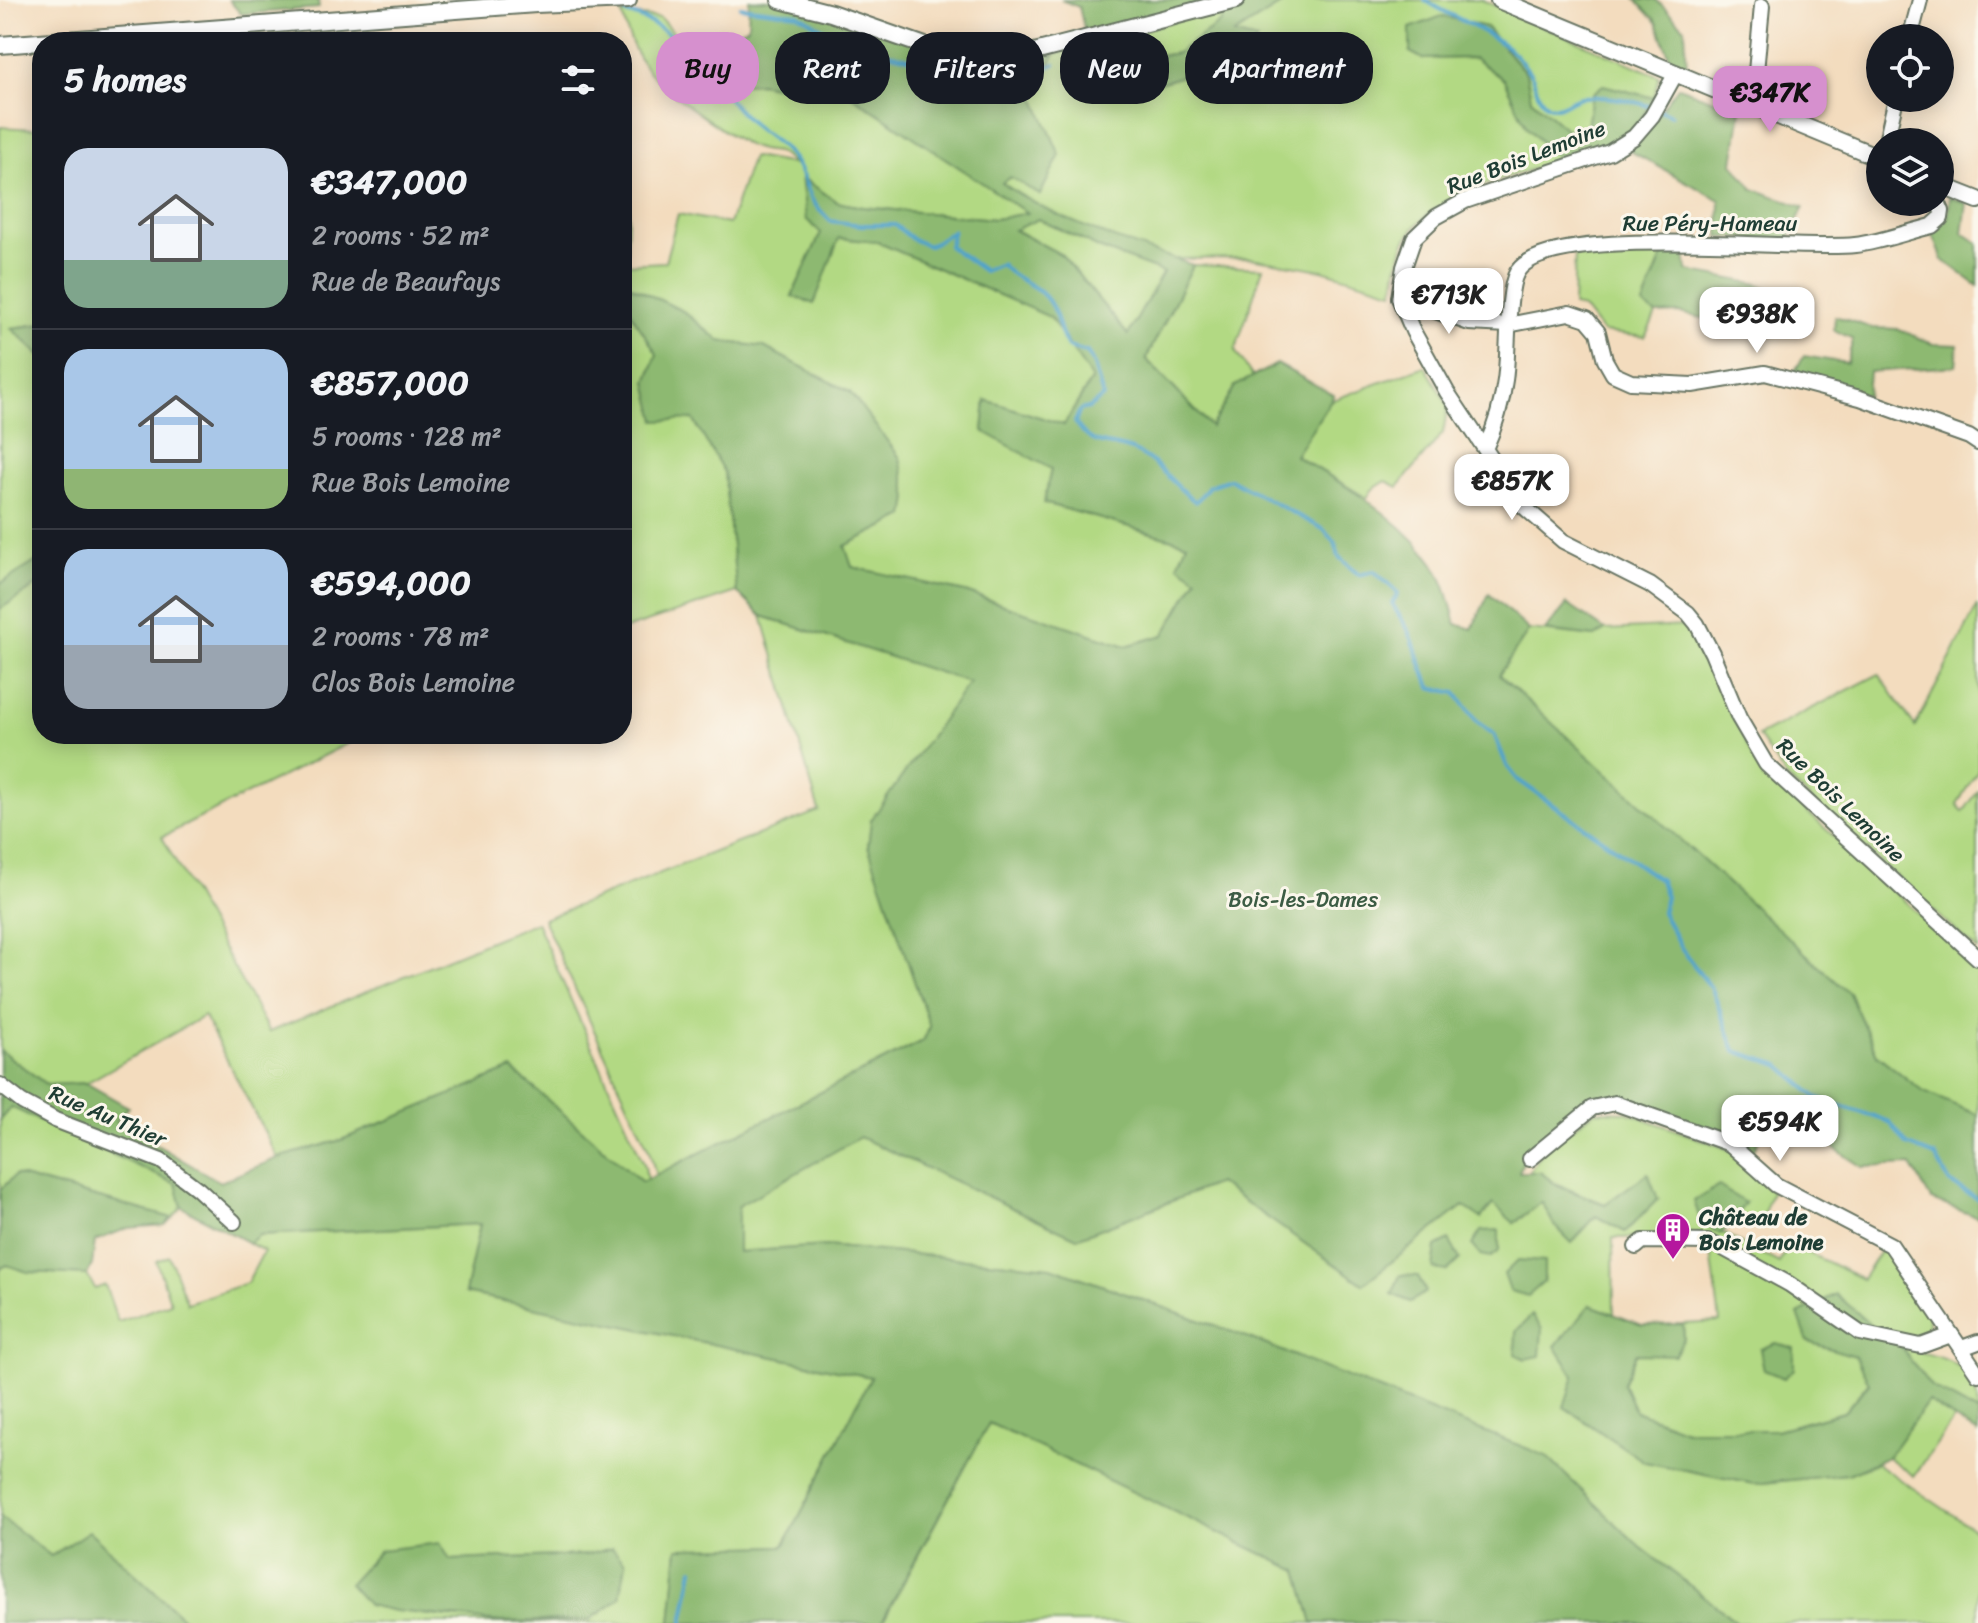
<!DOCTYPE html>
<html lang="en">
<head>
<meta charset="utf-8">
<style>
  :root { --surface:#171b24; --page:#20242c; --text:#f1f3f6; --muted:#9ea1a6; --line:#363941; --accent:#d690ce }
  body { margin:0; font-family:Sriracha,sans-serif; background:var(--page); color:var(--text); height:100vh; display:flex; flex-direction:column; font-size:30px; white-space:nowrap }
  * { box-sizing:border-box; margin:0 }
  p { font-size:26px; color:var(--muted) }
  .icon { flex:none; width:44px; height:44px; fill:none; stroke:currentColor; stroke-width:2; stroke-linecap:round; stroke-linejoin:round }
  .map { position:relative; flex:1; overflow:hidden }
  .sheet { position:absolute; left:32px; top:32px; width:600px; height:712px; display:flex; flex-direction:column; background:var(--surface); border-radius:32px; box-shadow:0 4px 20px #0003 }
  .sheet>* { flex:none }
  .banner { position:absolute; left:656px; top:32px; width:760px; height:72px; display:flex; gap:16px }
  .controls { position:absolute; left:1866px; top:24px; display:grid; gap:16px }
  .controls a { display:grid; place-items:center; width:88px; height:88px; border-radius:50%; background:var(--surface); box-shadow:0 4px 20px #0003; font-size:40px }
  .price { position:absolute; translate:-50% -68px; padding:0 18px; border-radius:16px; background:#fff; color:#222; font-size:26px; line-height:52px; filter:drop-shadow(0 2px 4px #0008) }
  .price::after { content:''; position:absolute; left:50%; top:48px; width:24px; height:18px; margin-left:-12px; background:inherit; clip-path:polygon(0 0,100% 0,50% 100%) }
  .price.current { background:var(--accent); color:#111 }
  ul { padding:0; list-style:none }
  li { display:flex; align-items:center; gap:24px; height:200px; padding:0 32px }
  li+li { border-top:2px solid var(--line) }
  li span { display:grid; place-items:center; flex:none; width:224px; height:160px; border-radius:24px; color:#555 }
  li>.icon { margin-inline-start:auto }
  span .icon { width:96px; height:96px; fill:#fffc; stroke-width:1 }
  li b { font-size:34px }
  h2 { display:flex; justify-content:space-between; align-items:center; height:96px; padding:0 32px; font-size:34px }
  .chip { padding:0 28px; border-radius:32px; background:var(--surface); box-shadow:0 4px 20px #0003; font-size:28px; line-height:72px }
  .chip.current { background:var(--accent); color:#111 }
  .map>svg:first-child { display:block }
  .green { fill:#b2d983; stroke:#688b5c; stroke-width:2; fill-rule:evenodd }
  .forest { fill:#8db971; stroke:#567b52; stroke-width:2; fill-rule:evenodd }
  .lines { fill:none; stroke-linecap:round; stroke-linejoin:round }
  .stream { stroke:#4fa3cb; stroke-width:4 }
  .minor-casing { stroke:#697564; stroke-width:18 }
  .tertiary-casing { stroke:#697564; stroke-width:20 }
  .minor { stroke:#fff; stroke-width:14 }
  .tertiary { stroke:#fff; stroke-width:16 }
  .labels { text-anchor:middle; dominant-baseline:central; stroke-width:6; stroke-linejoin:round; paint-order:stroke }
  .street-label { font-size:22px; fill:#1f3d34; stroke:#fbf7ec }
  .park-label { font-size:22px; fill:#3c5c44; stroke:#fbf7ec }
  .poi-label { font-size:22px; font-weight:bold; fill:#1f3d34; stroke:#fbf7ec; text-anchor:start }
</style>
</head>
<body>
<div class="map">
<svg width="1978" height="1623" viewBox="0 0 1978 1623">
  <rect width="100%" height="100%" fill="#fbf7ec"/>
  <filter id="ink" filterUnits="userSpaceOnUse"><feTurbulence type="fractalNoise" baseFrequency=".0125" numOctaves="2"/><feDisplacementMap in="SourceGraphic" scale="16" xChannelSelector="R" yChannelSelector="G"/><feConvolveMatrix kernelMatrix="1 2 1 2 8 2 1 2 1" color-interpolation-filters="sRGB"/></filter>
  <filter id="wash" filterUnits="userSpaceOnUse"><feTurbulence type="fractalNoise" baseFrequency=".006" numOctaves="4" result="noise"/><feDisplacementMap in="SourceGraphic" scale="32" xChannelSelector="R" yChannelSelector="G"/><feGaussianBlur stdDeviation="1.8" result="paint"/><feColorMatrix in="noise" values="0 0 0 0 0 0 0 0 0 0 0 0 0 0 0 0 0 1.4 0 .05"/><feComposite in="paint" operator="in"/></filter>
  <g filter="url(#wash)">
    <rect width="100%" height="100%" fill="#f3dcbe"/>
    <g class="green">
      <path d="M 1288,0 L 1482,0 L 1659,76 L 1654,98 L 1603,85 L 1592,94 L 1587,128 L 1566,129 L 1531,99 L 1526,73 L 1486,27 L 1410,52 L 1423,59 L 1474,58 L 1504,80 L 1527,128 L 1561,161 C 1512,176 1431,192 1405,242 C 1398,256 1397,275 1393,291 L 1322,270 L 1250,258 L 1174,259 L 1108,237 L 1034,205 L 1002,183 L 1010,177 L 1032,93 L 1055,54 L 1224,7 L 1222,22 L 1177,53 L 1160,56 L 1159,83 L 1234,61 L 1252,76 L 1247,55 L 1233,35 Z"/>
      <path d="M 622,14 L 660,18 L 675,34 L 688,55 L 741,84 L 760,83 L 785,88 L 823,85 L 846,92 L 1028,213 L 995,219 L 862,207 L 837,202 L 802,177 L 821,233 L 792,296 L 814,303 L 839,238 L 877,242 L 1050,317 L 1092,378 L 1064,425 L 986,400 L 983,430 L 1051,469 L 1044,503 L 1187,543 L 1197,578 L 1164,635 L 1126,646 L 965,592 L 852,567 L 844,546 L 905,516 L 900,458 L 850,393 L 764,347 L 720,341 L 683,311 L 625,283 L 622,285 L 622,190 L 629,193 L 626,264 L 665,262 L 678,214 L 729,224 L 752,157 L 793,164 C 773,144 775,156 754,148 C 732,139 663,89 648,71 C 635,54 627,34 622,14 Z"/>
      <path d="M 42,116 L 42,324 L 11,328 L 42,357 L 42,558 L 0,584 L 0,127 L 37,129 Z"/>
      <path d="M 1038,219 L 1101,249 L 1163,272 L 1128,336 L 1062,255 L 1013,229 Z"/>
      <path d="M 1651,247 L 1665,250 L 1643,305 L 1656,314 L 1645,337 L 1602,332 L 1583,308 L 1573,306 L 1575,254 Z"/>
      <path d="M 1193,265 L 1263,268 L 1235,351 L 1253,377 L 1235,386 L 1211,427 L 1146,359 Z"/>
      <path d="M 622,299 L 657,354 L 647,382 L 693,419 L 724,472 L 737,592 L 622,630 Z"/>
      <path d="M 1425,366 L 1448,405 L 1443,433 L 1398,487 L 1386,481 L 1372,490 L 1367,498 L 1295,455 L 1330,401 Z"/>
      <path d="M 42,582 L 42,734 L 366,734 L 162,837 L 269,1032 L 536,922 L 645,1166 L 647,1180 L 642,1182 L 341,1140 L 278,1158 L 204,1016 L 86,1083 L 47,1085 L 0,1050 L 0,609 Z"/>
      <path d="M 1978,605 L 1978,770 L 1957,804 L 1963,812 L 1978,791 L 1978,951 L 1787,778 L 1758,736 L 1879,674 L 1915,727 Z"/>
      <path d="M 762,616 L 970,682 L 872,820 L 868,845 L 930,1027 L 923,1041 L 656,1175 L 649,1150 L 543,919 L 819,811 Z"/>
      <path d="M 1686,626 L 1759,768 L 1978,968 L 1978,1115 L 1924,1093 L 1877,1055 L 1849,993 L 1498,675 L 1529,630 L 1595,637 L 1605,630 Z"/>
      <path d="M 11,1107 L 177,1184 L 182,1207 L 172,1218 L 16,1175 L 0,1190 L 0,1120 Z"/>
      <path d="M 1595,1111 L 1626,1112 L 1731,1150 L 1772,1191 L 1761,1221 L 1730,1225 L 1745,1203 L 1701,1222 L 1779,1263 L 1790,1244 L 1862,1279 L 1883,1247 L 1899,1265 L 1928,1307 L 1928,1329 L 1915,1340 L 1808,1342 L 1856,1356 L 1869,1382 L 1844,1412 L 1776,1430 L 1686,1430 L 1635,1411 L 1623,1384 L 1636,1354 L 1684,1338 L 1683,1324 L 1720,1322 L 1711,1252 L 1712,1236 L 1613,1238 L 1614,1314 L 1590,1305 L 1645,1462 L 1754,1484 L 1847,1474 L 1876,1463 L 1978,1532 L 1978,1623 L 1738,1623 L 1639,1546 L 1546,1456 L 1249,1338 L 1051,1267 L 826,1246 L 738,1252 L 737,1206 L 860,1137 L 1077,1238 L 1218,1183 L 1363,1284 L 1463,1206 L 1542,1202 L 1554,1225 L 1596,1216 L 1625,1232 L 1658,1199 L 1605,1204 L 1558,1185 L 1540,1172 L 1529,1172 L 1545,1149 Z"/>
      <path d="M 481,1224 L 465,1293 L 871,1377 L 784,1546 L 678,1549 L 671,1623 L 188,1623 L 89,1532 L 51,1556 L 0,1517 L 0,1269 L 7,1265 L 28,1272 L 87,1275 L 95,1289 L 105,1285 L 118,1322 L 171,1303 L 156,1261 L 169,1256 L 187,1303 L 247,1283 L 264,1251 L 249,1243 L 259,1235 ZM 612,1548 L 590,1620 C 515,1622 441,1621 368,1605 L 450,1560 L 586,1555 Z"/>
      <path d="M 1900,1346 C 1944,1360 1978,1359 1978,1413 L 1931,1387 Z"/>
      <path d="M 1928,1401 L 1954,1419 L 1914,1476 L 1888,1457 Z"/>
      <path d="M 989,1423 L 1298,1571 L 1313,1623 L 882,1623 Z"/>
    </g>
    <g class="forest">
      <path d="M 229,0 L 318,0 L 319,8 L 241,14 Z"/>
      <path d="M 749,0 L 780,0 L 959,57 L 1055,54 L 1033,93 L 1060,155 L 1040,195 L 1010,177 L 1002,183 C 1060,223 1127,243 1193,265 L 1146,359 L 1211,427 L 1235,386 L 1277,364 L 1334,395 L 1295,456 C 1344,484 1392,512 1428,556 C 1444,575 1450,601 1456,624 L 1472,629 L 1489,594 L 1529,630 L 1499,675 L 1849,993 L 1877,1055 L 1924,1092 L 1978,1115 L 1978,1217 L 1931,1200 L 1911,1165 L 1862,1167 L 1818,1137 L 1783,1098 L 1751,1154 L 1611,1097 L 1527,1152 L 1519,1172 L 1540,1172 L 1558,1186 L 1605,1204 L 1648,1173 L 1658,1199 L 1625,1232 L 1596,1216 L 1572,1243 L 1554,1225 L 1542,1202 L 1514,1223 L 1493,1204 L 1481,1218 L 1463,1206 L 1363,1284 L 1218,1183 L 1077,1238 L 860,1137 L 738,1206 L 738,1252 L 826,1246 L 1051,1267 L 1249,1338 L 1546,1456 L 1639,1546 L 1738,1623 L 1313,1623 L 1298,1571 L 989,1423 L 881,1623 L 671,1623 L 678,1548 L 784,1546 L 871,1377 L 465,1293 L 480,1224 L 259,1235 L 249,1243 L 182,1207 L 176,1184 L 11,1107 L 0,1120 L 0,1050 L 47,1085 L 86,1083 L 128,1107 L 116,1121 L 220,1182 L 278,1158 L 341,1140 L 512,1069 L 642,1182 L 923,1041 L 930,1027 L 868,846 L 871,820 L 969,682 L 762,616 L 737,592 L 724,472 L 693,419 L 656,421 L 647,382 L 657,354 L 622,299 L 622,285 L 625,283 L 683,311 L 720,341 L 764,347 L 850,392 L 900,458 L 908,498 L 905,516 L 845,546 L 852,567 L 965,592 L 1126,646 L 1164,635 L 1197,578 L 1178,565 L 1187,543 L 1044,503 L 1051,469 L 983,431 L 986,400 L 1064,425 L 1092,379 L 1050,317 L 877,242 L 839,238 L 814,304 L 792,296 L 821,233 L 806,219 L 801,177 L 837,202 L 862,207 L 995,219 L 1027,213 L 846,92 L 823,85 L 785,88 L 760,83 L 742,84 L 713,72 L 688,55 L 675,34 L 714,42 L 748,27 ZM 1038,219 L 1101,249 L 1163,272 L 1128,335 L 1062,255 L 1014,230 Z"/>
      <path d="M 1061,0 L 1220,0 L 1085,32 L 1079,7 Z"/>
      <path d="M 1248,0 L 1288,0 L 1234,34 L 1257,40 L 1247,55 L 1252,77 L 1233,72 L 1233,61 L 1159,83 L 1126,82 L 1160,56 L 1177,53 L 1221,22 L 1224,7 Z"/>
      <path d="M 1636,0 L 1656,0 L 1685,28 L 1687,72 L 1672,64 L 1657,22 Z"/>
      <path d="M 1442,16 L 1486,27 L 1526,73 L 1531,99 L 1566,129 L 1587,128 L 1592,94 L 1603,85 L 1654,98 C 1629,146 1610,146 1561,161 L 1527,128 L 1504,80 L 1474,58 L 1423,59 L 1410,52 L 1410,28 Z"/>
      <path d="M 1678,87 L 1741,110 L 1733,163 L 1753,189 L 1804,207 L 1788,240 L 1719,237 L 1720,200 L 1630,151 Z"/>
      <path d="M 1950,197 L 1967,203 L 1963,233 L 1978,243 L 1978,286 L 1943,260 L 1932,232 L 1947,219 Z"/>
      <path d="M 1665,250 L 1685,252 L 1687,271 L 1758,284 L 1801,302 L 1787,321 L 1707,319 L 1680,313 L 1656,314 L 1643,305 Z"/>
      <path d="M 1835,316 L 1872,328 L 1899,329 L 1933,344 L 1958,345 L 1956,366 L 1869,372 L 1867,396 L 1794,372 L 1804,356 L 1847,363 L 1853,339 L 1834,330 Z"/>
      <path d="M 42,324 L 42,357 L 11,328 Z"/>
      <path d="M 42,558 L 42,582 L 0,609 L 0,584 Z"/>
      <path d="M 1567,604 L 1605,630 L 1595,637 L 1545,631 Z"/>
      <path d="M 15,1175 L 172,1218 L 165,1225 L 128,1228 L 95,1241 L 92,1265 L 87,1275 L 28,1272 L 7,1265 L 0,1269 L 0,1190 Z"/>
      <path d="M 1719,1186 L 1745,1203 L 1730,1225 L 1720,1234 L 1701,1222 L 1694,1201 Z"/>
      <path d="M 1499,1230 L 1499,1251 L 1491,1257 L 1481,1255 L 1472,1245 L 1481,1231 Z"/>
      <path d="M 1449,1240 L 1460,1259 L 1447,1271 L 1433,1269 L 1436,1247 Z"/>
      <path d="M 1518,1260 L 1544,1262 L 1544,1282 L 1528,1296 L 1510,1291 L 1504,1274 Z"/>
      <path d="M 1400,1275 L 1418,1276 L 1426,1292 L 1410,1302 L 1392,1294 Z"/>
      <path d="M 1836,1294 L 1885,1337 L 1900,1346 L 1931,1387 L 1978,1413 L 1978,1434 L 1928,1401 L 1888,1457 L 1847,1474 L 1754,1484 L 1645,1462 L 1564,1407 L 1574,1376 L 1555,1346 L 1590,1305 L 1642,1325 L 1683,1324 L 1684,1338 L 1675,1355 L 1636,1354 L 1623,1384 L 1635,1411 L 1686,1430 L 1776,1430 L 1844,1412 L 1869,1383 L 1855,1356 L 1808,1342 L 1798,1314 Z"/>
      <path d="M 1532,1315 L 1542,1329 L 1540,1356 L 1525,1359 L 1515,1354 L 1516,1331 Z"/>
      <path d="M 1775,1343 L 1794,1348 L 1794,1369 L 1784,1378 L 1764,1370 L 1760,1349 Z"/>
      <path d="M 0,1517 L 51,1556 L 89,1531 L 188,1623 L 0,1623 Z"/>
      <path d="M 440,1543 L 450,1560 L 586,1555 L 612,1548 L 626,1563 L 620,1598 L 590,1620 L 501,1622 L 395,1611 L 368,1605 L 349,1584 L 380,1550 Z"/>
    </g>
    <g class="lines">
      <g class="stream">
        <path d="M 1425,0 C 1454,19 1489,30 1515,54 C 1520,60 1526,67 1530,73 C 1537,83 1536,99 1548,105 C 1562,112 1569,98 1582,97 C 1613,95 1644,102 1671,115"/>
        <path d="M 740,7 L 798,14 L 825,30 L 876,50 L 924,62 L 982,86 L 1001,87 L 1055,64"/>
        <path d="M 626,13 C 684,28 711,85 751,123 C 764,135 783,144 793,159 C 802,171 805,184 811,198 C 815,206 824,214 830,221 L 862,225 L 895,225 L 912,239 L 929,246 L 953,231 L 949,246 L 984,271 L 1001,264 C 1015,282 1038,282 1051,305 C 1059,318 1059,334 1068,347 L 1087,352 L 1094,365 L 1103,397 L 1089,408 L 1080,410 L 1075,422 C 1093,451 1109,440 1134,451 C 1159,461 1174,487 1196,502 L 1209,486 L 1230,479 L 1323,529 L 1335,542 L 1339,557 L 1359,575 L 1374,571 L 1398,593 L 1392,604 L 1409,631 L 1430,687 L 1456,693 L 1478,723 L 1494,734 L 1507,766 L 1518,780 L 1660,880 L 1666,897 L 1662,912 L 1683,951 L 1712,989 L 1735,1051 L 1780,1065 L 1817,1098 L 1890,1122 L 1907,1145 L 1935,1156 L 1950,1183 L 1978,1199"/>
        <path d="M 683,1623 L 693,1569"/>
      </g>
    </g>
  </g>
  <g filter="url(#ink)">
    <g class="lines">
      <g class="minor-casing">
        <g id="minor">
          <path d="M 1910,38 L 1920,0"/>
          <path d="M 1676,73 L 1652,116 L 1634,137 L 1610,152 L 1465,201 L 1436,217 L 1414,238 L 1404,267 L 1399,298 L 1413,331 L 1447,392 L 1523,506 L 1563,541 L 1650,585 L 1688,613 L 1697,624 L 1712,653 L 1739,718 L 1766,764 L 1978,958"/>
          <path d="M 1753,105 L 1762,6"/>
          <path d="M 1886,142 L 1896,98"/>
          <path d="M 1399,298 L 1469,323 L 1508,325 L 1569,313 L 1587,319 L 1598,332 L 1605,360 L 1613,374 L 1631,382 L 1692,385 L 1765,373 L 1860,398 L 1969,437 L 1978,443"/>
          <path d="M 1485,449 C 1495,427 1502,405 1505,380 C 1509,356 1506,291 1517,272 C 1548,222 1794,252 1855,245 C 1881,242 1907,232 1932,226 L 1941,218 L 1942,211 L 1938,202"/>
          <path d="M 0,1085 L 22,1102 L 55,1120 L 161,1161 L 198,1189 L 234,1222"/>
          <path d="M 1530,1159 L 1592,1108 L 1615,1103 L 1730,1144 L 1776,1185 L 1891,1245 L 1978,1374"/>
          <path d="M 1636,1247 L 1643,1241 L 1708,1242 L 1723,1248 L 1789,1284 L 1860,1333 L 1921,1346 L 1951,1335"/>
          <path d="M 1962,1348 L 1978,1342"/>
        </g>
      </g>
      <g class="tertiary-casing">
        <g id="tertiary">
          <path d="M 780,0 L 831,13 L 959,58 L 1007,59 L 1236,0"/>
          <path d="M 1499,0 L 1880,158"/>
          <path d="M 0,45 L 536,4 L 628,0"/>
          <path d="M 1940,185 L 1978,200"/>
        </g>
      </g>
      <use href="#minor" class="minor"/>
      <use href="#tertiary" class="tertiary"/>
    </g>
  </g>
  <defs>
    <g id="building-pin" transform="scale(1.8)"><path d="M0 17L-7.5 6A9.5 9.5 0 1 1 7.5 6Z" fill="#b5179e" stroke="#fbf7ec"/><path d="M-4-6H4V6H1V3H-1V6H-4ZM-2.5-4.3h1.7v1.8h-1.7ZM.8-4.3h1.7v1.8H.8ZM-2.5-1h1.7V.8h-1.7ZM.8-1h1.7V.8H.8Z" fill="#fff"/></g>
  </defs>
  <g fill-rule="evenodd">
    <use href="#building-pin" x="1673" y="1230"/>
  </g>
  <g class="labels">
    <g class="street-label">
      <text transform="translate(1526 157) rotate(-21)">Rue Bois Lemoine</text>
      <text x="1710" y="223">Rue Péry-Hameau</text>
      <text transform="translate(1841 800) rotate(44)">Rue Bois Lemoine</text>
      <text transform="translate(108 1116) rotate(23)">Rue Au Thier</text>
    </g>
    <g class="park-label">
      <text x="1303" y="899">Bois-les-Dames</text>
    </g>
    <g class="poi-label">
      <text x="1699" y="1217">Château de<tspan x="1699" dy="25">Bois Lemoine</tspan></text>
    </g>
  </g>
</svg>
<div class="controls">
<a><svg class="icon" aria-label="locate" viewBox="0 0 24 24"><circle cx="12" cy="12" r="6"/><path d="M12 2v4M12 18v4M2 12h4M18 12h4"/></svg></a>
<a><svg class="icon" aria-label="layers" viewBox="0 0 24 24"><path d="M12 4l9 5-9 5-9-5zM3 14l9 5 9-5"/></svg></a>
</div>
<b class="price current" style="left:1770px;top:134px">€347K</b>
<b class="price" style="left:1449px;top:336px">€713K</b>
<b class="price" style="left:1757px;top:355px">€938K</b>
<b class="price" style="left:1512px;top:522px">€857K</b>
<b class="price" style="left:1780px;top:1163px">€594K</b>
<div class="banner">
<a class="chip current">Buy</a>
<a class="chip">Rent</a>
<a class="chip">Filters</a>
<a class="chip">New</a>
<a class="chip">Apartment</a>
</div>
<section class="sheet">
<h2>5 homes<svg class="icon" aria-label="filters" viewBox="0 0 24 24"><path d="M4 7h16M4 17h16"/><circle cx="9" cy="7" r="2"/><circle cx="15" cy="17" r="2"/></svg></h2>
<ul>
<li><span style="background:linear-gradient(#c9d6e8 70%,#7fa58c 0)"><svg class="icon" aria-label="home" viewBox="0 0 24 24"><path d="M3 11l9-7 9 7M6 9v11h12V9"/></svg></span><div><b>€347,000</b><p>2 rooms · 52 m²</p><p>Rue de Beaufays</p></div></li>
<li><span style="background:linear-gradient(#a9c7e8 75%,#8fb573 0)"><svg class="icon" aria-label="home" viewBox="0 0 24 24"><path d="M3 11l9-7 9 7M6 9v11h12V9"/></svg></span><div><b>€857,000</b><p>5 rooms · 128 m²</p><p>Rue Bois Lemoine</p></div></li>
<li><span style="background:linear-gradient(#a9c7e8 60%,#9aa5b1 0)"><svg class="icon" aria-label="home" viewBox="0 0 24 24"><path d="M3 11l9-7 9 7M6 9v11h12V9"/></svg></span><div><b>€594,000</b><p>2 rooms · 78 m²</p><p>Clos Bois Lemoine</p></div></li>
</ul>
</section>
</div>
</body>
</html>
